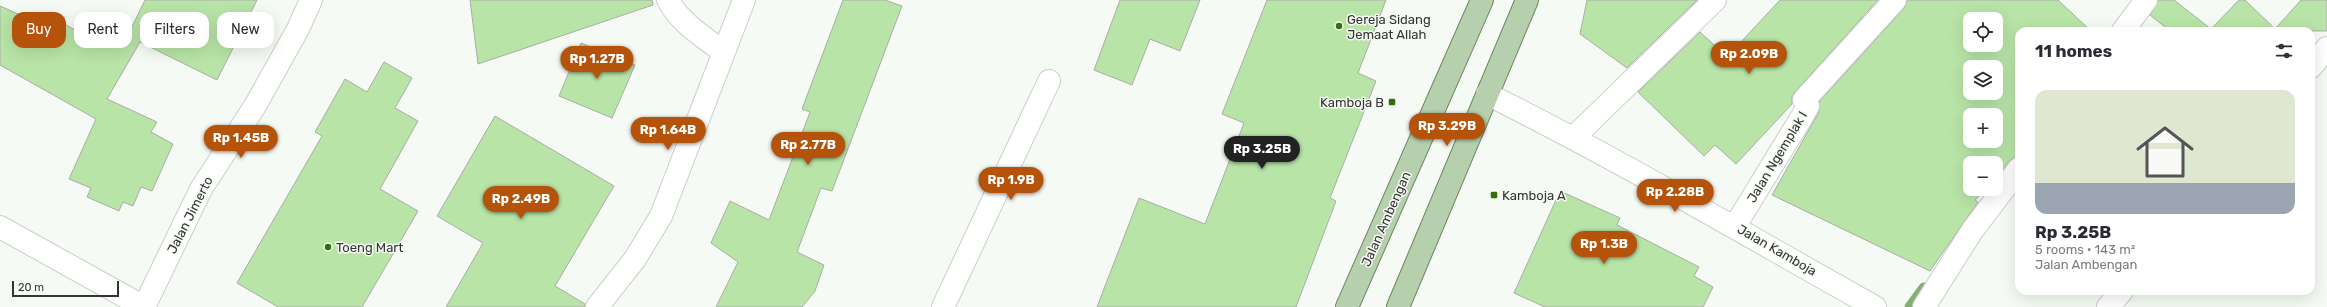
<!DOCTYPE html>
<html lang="en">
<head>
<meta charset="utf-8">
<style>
  :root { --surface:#fff; --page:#f7f7f7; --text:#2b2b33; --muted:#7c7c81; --accent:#b45309 }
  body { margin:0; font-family:Rubik,sans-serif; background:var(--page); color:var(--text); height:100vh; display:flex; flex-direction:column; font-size:15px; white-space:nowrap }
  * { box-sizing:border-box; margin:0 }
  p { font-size:13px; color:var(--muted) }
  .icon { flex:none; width:22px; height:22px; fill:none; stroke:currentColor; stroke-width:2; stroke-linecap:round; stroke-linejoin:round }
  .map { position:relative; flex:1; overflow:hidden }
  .drawer { position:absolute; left:2015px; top:27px; width:300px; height:268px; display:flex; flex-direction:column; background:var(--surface); border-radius:12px; box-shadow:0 4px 16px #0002 }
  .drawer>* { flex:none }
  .guide { position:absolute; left:12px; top:12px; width:380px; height:36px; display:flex; gap:8px }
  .buttons { position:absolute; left:1963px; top:12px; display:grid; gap:8px }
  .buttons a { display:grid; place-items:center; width:40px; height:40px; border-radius:8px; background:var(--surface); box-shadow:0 4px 16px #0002; font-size:20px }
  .scale { position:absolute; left:12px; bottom:10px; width:107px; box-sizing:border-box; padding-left:4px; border:2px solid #333532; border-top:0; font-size:11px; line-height:14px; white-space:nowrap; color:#333532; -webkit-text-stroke:3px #f6faf4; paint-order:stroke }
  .price { position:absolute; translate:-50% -34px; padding:0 9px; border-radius:14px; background:var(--accent); color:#fff; font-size:13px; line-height:26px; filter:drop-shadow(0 1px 2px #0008) }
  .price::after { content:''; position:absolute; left:50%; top:24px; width:12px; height:9px; margin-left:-6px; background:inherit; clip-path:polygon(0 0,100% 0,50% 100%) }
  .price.current { background:#222; color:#fff }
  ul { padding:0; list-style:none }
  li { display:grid; align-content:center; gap:8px; height:212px; padding:0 20px }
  li span { display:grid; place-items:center; height:124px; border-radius:12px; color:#555 }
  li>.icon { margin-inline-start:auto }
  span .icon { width:72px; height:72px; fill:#fffc; stroke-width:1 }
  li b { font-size:17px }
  h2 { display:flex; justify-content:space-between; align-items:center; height:48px; padding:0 20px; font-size:17px }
  .pill { padding:0 14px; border-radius:12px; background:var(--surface); box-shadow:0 4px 16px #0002; font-size:14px; line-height:36px }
  .pill.current { background:var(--accent); color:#fff }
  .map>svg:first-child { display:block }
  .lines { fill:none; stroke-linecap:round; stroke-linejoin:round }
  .stream { stroke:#84af74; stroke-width:11 }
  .building { fill:#b8e4a7; stroke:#a9ada7; fill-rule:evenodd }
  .minor-casing { stroke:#cacfc8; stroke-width:24 }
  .major-casing { stroke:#69855e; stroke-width:24 }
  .minor { stroke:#fff; stroke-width:22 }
  .major { stroke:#b6d0ad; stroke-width:22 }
  .poi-dot { fill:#317108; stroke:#f6faf4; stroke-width:1.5 }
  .labels { text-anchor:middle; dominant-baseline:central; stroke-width:3; stroke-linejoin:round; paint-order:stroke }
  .poi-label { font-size:13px; fill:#333532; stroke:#f6faf4; text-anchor:start }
  .street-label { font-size:13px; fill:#333532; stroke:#f6faf4 }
</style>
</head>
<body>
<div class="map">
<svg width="2327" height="307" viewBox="0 0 2327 307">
  <rect width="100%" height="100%" fill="#f6faf4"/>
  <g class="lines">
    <path class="stream" d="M 1910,307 L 1924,288"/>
  </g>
  <g class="building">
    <path d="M 145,0 L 257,0 L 217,80 L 140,42 L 107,99 L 157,122 L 151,132 L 173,144 L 152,191 L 141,187 L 133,206 L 123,202 L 119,211 L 87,197 L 91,188 L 69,179 L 96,119 L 0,65 L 0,6 L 41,24 L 47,14 L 89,38 L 100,19 L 128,35 Z"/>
    <path d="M 470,0 L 652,0 L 653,5 L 478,64 Z"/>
    <path d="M 843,0 L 885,0 L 902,6 L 832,191 L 821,188 L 797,252 L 824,265 L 815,291 L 802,307 L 716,307 L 738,262 L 711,243 L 730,201 L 769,220 L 810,112 L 802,109 Z"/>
    <path d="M 1120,0 L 1200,0 L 1180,51 L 1150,39 L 1132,85 L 1094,70 Z"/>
    <path d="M 1267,0 L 1386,0 L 1358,73 L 1376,81 L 1330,198 L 1336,201 L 1296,307 L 1097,307 L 1139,198 L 1205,224 L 1244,123 L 1222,114 Z"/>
    <path d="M 1587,0 L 1697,0 L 1627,68 L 1580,34 Z"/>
    <path d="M 1780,0 L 1878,0 L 1795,92 L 1792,97 L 1792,104 L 1736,164 L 1715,145 L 1704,156 L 1638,92 L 1700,32 L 1727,57 Z"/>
    <path d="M 1907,0 L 2058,0 L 2091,31 L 2019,31 L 2019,154 L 2009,161 L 1996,178 L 1996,163 L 1970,163 L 1970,189 L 1986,189 L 1975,200 L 1978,202 L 1930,271 L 1772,195 L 1819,112 L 1819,102 L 1904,8 ZM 1970,19 L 1996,19 L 1996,45 L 1970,45 ZM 1970,67 L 1996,67 L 1996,93 L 1970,93 ZM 1970,115 L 1996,115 L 1996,141 L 1970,141 Z"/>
    <path d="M 2158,0 L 2174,0 L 2211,29 L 2239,0 L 2245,0 L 2275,29 L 2301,0 L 2327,0 L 2327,31 L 2170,31 L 2150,15 Z"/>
    <path d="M 581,43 L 635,65 L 612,118 L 559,96 Z"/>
    <path d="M 384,62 L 412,78 L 395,108 L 418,121 L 380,189 L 418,211 L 362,307 L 278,307 L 237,283 L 322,136 L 315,132 L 345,79 L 367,92 Z"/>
    <path d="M 495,116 L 614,186 L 555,286 L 585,304 L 585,307 L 446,307 L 483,243 L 437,216 Z"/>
    <path d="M 1560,191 L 1620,218 L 1617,225 L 1699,267 L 1694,276 L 1713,287 L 1703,307 L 1545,307 L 1514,293 Z"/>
  </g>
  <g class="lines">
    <g class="minor-casing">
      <g id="minor">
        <path d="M 668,0 C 679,22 704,37 723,52"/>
        <path d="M 2123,31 L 2146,0"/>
        <path d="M 2311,67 L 2327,48"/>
        <path d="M 1487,94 C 1620,160 1746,235 1875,307"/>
        <path d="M 1574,137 L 1715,0"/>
        <path d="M 1735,226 L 1803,115 L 1808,106 L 1804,100 L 1895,0"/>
        <path d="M 0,227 L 144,307"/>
        <path d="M 144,307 L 201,189 L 255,106 L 298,29 L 311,0"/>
        <path d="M 597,307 L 635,259 L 661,216 L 744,0"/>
        <path d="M 943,307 L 1049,81"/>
        <path d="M 1924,307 L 1972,231 L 2019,169"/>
        <path d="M 2108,307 L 2122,291"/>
      </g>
    </g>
    <g class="major-casing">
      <g id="major">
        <path d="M 1347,307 L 1482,0"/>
        <path d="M 1398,307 L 1527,0"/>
      </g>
    </g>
    <use href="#minor" class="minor"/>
    <use href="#major" class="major"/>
  </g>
  <g class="poi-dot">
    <circle cx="1339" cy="26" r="4"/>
    <rect x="1388" y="98" width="8" height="8" rx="2"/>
    <rect x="1490" y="191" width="8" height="8" rx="2"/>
    <circle cx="328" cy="247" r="4"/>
  </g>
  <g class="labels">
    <g class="poi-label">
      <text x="1347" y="19">Gereja Sidang<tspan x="1347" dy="15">Jemaat Allah</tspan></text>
      <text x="1384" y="102" text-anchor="end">Kamboja B</text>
      <text x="1502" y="195">Kamboja A</text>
      <text x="336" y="247">Toeng Mart</text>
    </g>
    <g class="street-label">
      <text transform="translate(1777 157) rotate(-59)">Jalan Ngemplak I</text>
      <text transform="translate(190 215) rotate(-63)">Jalan Jimerto</text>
      <text transform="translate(1386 219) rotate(-66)">Jalan Ambengan</text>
      <text transform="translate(1777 250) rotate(30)">Jalan Kamboja</text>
    </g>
  </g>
</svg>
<div class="buttons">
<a><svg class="icon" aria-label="locate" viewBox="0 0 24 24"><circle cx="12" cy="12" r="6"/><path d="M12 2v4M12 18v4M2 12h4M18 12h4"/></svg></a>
<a><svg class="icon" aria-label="layers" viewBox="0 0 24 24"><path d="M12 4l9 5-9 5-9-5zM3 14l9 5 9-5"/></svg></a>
<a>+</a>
<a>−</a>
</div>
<div class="scale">20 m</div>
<b class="price" style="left:1749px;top:75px">Rp 2.09B</b>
<b class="price" style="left:597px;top:80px">Rp 1.27B</b>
<b class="price" style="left:1447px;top:147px">Rp 3.29B</b>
<b class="price" style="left:668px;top:151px">Rp 1.64B</b>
<b class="price" style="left:241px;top:159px">Rp 1.45B</b>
<b class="price" style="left:808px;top:166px">Rp 2.77B</b>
<b class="price current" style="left:1262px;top:170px">Rp 3.25B</b>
<b class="price" style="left:1011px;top:201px">Rp 1.9B</b>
<b class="price" style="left:1675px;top:213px">Rp 2.28B</b>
<b class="price" style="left:521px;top:220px">Rp 2.49B</b>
<b class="price" style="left:1604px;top:265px">Rp 1.3B</b>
<div class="guide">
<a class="pill current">Buy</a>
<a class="pill">Rent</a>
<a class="pill">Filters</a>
<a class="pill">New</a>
</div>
<section class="drawer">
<h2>11 homes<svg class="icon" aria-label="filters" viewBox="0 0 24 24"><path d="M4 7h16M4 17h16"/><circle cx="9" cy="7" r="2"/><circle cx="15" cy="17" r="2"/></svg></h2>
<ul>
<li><span style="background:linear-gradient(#dfe7d0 75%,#9aa5b1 0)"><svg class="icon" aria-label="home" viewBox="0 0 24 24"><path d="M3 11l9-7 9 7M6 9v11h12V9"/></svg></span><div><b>Rp 3.25B</b><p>5 rooms · 143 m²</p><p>Jalan Ambengan</p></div></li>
</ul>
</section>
</div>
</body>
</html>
